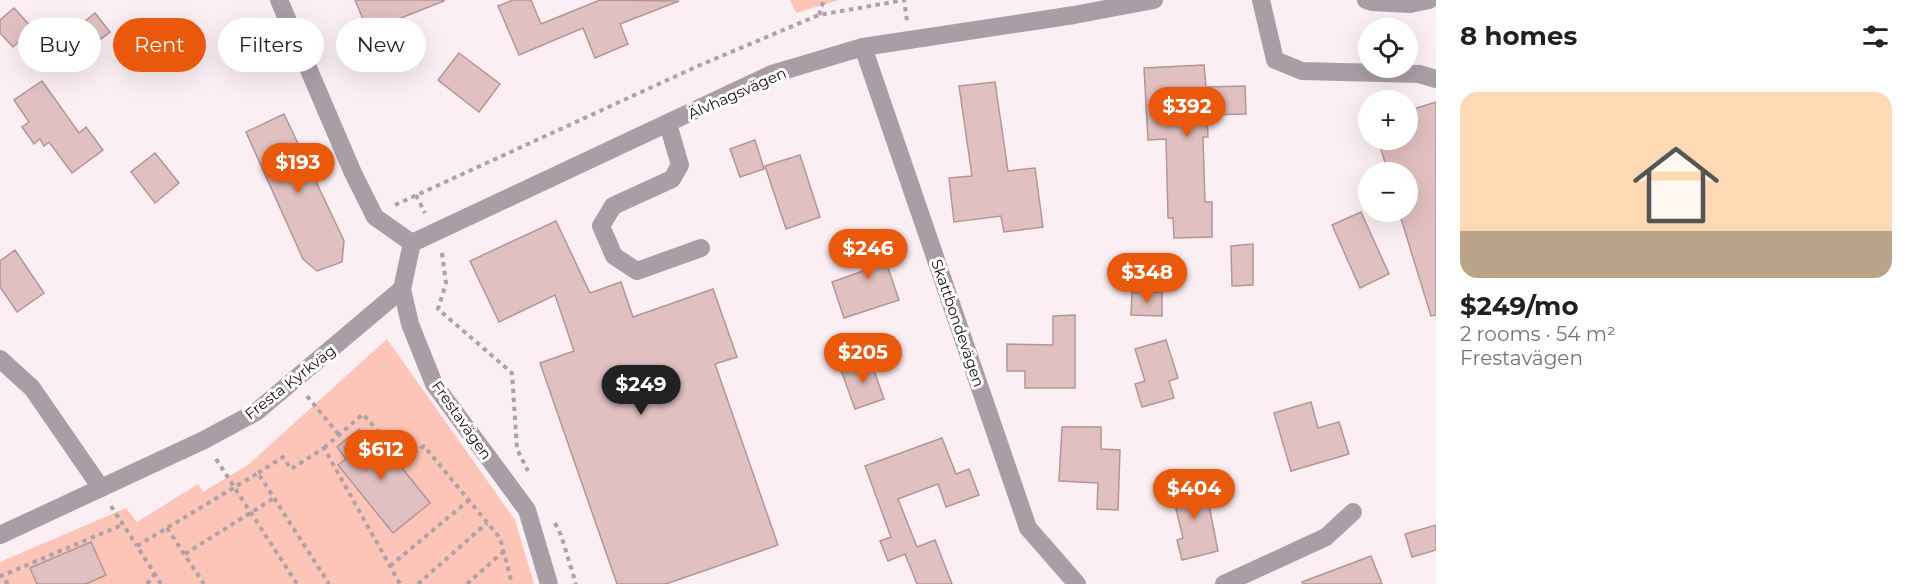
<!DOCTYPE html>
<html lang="en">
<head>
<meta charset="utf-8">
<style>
  :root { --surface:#fff; --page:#f6f6f6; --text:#202124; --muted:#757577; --line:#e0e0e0; --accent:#ea580c }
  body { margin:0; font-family:Montserrat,sans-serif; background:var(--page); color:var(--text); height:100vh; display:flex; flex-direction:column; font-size:22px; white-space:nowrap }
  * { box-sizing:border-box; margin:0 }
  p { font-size:20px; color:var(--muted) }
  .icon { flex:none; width:33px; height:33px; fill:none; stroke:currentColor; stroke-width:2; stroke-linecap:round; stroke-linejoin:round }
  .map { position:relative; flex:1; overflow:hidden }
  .panel { display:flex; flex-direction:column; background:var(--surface); width:480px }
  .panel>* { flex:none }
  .banner { position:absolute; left:18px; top:18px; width:570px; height:54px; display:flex; gap:12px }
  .fabs { position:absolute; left:1358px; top:18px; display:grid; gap:12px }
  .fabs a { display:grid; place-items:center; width:60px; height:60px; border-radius:50%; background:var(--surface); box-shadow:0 6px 24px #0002; font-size:30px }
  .price { position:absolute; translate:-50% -51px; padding:0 14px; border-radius:21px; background:var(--accent); color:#fff; font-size:20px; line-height:39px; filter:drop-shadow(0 2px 3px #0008) }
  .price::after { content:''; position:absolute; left:50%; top:36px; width:18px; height:14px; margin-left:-9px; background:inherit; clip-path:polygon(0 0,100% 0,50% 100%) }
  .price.current { background:#222; color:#fff }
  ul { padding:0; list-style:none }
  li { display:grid; align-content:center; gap:12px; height:318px; padding:0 24px }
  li+li { border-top:2px solid var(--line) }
  li span { display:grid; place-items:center; height:186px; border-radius:18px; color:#555 }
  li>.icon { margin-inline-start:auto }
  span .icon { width:108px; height:108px; fill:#fffc; stroke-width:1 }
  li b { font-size:26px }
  h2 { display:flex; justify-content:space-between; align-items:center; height:72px; padding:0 24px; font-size:26px }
  .pill { padding:0 21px; border-radius:27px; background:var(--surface); box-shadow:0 6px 24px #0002; font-size:21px; line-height:54px }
  .pill.current { background:var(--accent); color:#fff }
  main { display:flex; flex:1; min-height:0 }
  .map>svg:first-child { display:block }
  .green { fill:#fcc5b7 }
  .building { fill:#e1c0c1; stroke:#b49596; stroke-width:1.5 }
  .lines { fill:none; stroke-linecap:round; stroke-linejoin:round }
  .path { stroke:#aea2a6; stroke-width:4; stroke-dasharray:4.5 4.5; stroke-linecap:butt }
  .minor { stroke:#a99ea5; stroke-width:18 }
  .labels { text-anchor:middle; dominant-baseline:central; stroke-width:6; stroke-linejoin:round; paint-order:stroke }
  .street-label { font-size:15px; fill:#180d11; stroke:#fff }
</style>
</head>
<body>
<main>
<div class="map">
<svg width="1436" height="584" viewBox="0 0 1436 584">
  <rect width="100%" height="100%" fill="#fceff3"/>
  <g class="green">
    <path d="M 790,0 L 839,0 L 796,13 Z"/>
    <path d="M 387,339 L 515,520 L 534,584 L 0,584 L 0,562 L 126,508 L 137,522 L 198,484 L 203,492 L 248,465 Z"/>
  </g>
  <g class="building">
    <path d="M 355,0 L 444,0 L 444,1 L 368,31 Z"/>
    <path d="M 513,0 L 531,0 L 541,24 L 600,0 L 679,1 L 620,24 L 628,44 L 595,58 L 583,28 L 519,55 L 498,6 Z"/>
    <path d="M 14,8 L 33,29 L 13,47 L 0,33 L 0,20 Z"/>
    <path d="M 95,13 L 110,32 L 72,61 L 58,43 Z"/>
    <path d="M 459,53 L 500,84 L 479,112 L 438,80 Z"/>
    <path d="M 1204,65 L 1206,87 L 1245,86 L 1246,114 L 1207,115 L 1208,137 L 1203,137 L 1205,202 L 1212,202 L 1212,237 L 1174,238 L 1173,218 L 1168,218 L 1166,139 L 1148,140 L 1144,68 Z"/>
    <path d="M 42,81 L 79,133 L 86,127 L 103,150 L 72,173 L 49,142 L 44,146 L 40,139 L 34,144 L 22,127 L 29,122 L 14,100 Z"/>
    <path d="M 995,82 L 1008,171 L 1035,168 L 1043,227 L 1004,232 L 1001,216 L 954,222 L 949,178 L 972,176 L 959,86 Z"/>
    <path d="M 1436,102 L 1436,315 L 1431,316 L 1399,212 L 1407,212 L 1407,172 L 1388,172 L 1378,140 L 1407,140 L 1407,111 Z"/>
    <path d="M 284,114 L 344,241 L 342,262 L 317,271 L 303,259 L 246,132 Z"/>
    <path d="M 755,140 L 764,169 L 740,177 L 730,149 Z"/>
    <path d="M 155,153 L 179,183 L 155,203 L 131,172 Z"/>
    <path d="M 800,155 L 820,217 L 786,229 L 765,166 Z"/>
    <path d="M 1361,212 L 1389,274 L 1360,288 L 1332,225 Z"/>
    <path d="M 556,221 L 590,293 L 621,282 L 633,317 L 713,289 L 737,357 L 715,364 L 778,545 L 666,584 L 617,584 L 540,363 L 574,351 L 555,295 L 499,322 L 470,261 Z"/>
    <path d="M 887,233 L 894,253 L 884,256 L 899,300 L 844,318 L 832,282 L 866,270 L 857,244 Z"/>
    <path d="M 1253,244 L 1253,285 L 1232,286 L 1231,246 Z"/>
    <path d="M 15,250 L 44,293 L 17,312 L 0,287 L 0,261 Z"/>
    <rect x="1125" y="261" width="25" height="24"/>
    <path d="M 1132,292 L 1162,292 L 1162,316 L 1131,315 Z"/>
    <path d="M 1075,315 L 1075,388 L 1025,388 L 1025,371 L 1007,371 L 1007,344 L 1053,345 L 1053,316 Z"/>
    <path d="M 1166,340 L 1178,378 L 1169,381 L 1174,398 L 1142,407 L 1135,384 L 1145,381 L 1135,349 Z"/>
    <path d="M 870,359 L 884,399 L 855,409 L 841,370 Z"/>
    <path d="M 1311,402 L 1318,428 L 1339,422 L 1349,454 L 1291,471 L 1274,413 Z"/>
    <path d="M 1062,427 L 1101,427 L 1101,449 L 1120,450 L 1118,510 L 1097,509 L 1098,483 L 1059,481 Z"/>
    <path d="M 359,429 L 370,444 L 378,438 L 430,503 L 393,533 L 338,465 L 346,459 L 337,447 Z"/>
    <path d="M 942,438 L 956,474 L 969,469 L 979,495 L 946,507 L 938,484 L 898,499 L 917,547 L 935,540 L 952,584 L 917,584 L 905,554 L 888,561 L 880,541 L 891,537 L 865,466 Z"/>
    <path d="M 1204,480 L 1218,551 L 1182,560 L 1177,540 L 1183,538 L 1171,488 Z"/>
    <path d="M 1436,525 L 1436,550 L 1412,557 L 1405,534 Z"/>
    <path d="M 91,542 L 106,575 L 86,584 L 37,584 L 30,568 Z"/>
    <path d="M 1371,556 L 1382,584 L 1303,584 L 1302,582 Z"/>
  </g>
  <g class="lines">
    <g class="path">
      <path d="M 819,15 L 824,0"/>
      <path d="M 416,195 L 425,213"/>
      <path d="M 395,205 L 698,66 L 819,15 L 904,0 L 907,21"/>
      <path d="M 442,253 L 446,283 L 438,309 L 512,373 L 517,449 L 528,471"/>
      <path d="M 307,396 L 339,435"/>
      <path d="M 324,448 L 363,414 L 404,461 L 424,446 L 500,538 L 512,584"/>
      <path d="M 216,459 L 297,584"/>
      <path d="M 258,473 L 283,457 L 291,469 L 324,448 L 400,584"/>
      <path d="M 111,506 L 137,546"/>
      <path d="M 555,523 L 561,535 L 576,584"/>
      <path d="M 167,528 L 204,584"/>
      <path d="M 185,554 L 274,498"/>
      <path d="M 390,566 L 468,501"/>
      <path d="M 8,584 L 1,576 L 122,525"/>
      <path d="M 147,584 L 155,574"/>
      <path d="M 161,584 L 137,546 L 258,473 L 329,584"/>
      <path d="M 418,584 L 487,523"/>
      <path d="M 467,584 L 503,552"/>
    </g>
    <g class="minor">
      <path d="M 279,0 L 353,173 L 375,217 L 412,243"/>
      <path d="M 1261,0 L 1275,60 L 1302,71 L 1419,74 L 1436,79"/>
      <path d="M 1366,0 L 1372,2 L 1410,4 L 1429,0"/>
      <path d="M 863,47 L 1028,528 L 1077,584"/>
      <path d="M 668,124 L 680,165 L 672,179 L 613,206 L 601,226 L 614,256 L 637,271 L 701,248"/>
      <path d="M 412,243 L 772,74 L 863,47 L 1074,15 L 1154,0"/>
      <path d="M 412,243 L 402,289 L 410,324 L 434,384 L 527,510 L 549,584"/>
      <path d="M 0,359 L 32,388 L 101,488"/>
      <path d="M 0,535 L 204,440 L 256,412 L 402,289"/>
      <path d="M 1224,584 L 1326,537 L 1353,512"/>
    </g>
  </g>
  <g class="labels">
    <g class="street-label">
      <text transform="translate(737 93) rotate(-24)">Älvhagsvägen</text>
      <text transform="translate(958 323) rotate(71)">Skattbondevägen</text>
      <text transform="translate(290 382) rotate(-38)">Fresta Kyrkväg</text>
      <text transform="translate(462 420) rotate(55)">Frestavägen</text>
    </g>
  </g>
</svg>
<div class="fabs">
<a><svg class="icon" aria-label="locate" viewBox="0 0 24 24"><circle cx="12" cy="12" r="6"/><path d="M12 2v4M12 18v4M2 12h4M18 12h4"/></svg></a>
<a>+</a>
<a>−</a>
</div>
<b class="price" style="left:1187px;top:138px">$392</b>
<b class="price" style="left:298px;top:194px">$193</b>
<b class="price" style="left:868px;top:280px">$246</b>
<b class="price" style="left:1147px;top:304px">$348</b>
<b class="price" style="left:863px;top:384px">$205</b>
<b class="price current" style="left:641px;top:416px">$249</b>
<b class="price" style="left:381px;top:481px">$612</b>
<b class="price" style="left:1194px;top:520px">$404</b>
<div class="banner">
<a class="pill">Buy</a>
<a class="pill current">Rent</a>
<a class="pill">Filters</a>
<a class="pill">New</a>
</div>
</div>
<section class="panel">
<h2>8 homes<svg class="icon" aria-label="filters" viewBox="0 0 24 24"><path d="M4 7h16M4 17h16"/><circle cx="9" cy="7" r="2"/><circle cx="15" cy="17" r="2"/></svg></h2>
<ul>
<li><span style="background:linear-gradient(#ffd9b3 75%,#b9a48a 0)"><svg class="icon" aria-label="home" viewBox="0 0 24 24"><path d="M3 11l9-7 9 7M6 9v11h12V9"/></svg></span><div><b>$249/mo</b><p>2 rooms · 54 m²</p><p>Frestavägen</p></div></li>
</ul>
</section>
</main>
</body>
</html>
